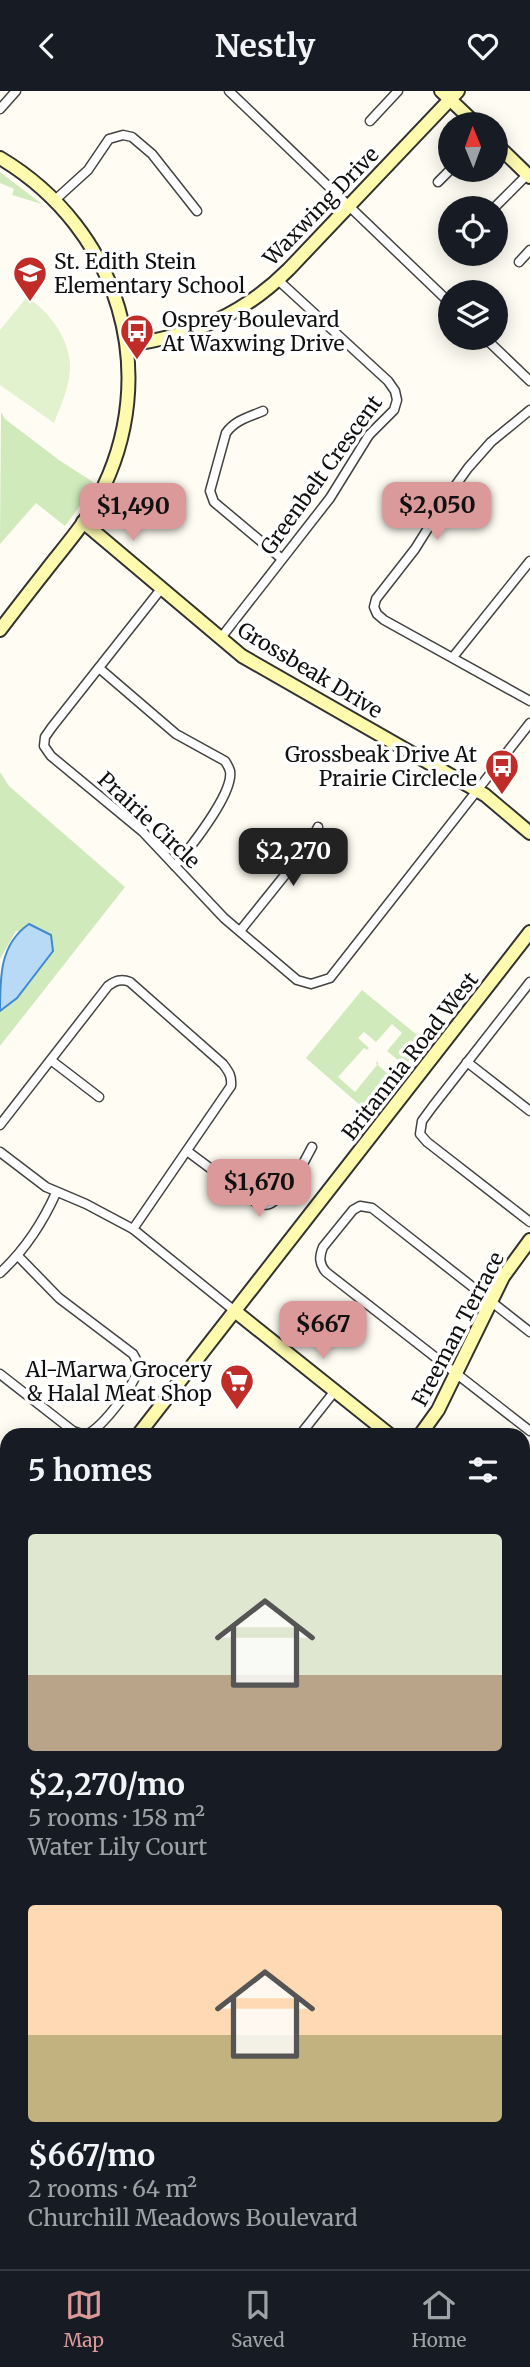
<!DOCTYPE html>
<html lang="en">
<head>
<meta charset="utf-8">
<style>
  :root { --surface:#171b24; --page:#20242c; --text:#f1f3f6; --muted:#9ea1a6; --line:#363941; --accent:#db9999 }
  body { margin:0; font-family:Merriweather,serif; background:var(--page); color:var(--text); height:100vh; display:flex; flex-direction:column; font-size:26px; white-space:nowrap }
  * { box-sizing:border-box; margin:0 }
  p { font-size:23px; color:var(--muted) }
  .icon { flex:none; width:38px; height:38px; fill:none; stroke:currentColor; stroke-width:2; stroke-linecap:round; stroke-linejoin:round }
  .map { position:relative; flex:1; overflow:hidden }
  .sheet { position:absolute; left:0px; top:1337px; width:530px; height:842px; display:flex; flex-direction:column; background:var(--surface); border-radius:21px 21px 0 0; box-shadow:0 4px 18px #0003 }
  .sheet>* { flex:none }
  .needle { width:46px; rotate:359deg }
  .buttons { position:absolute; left:438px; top:21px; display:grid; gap:14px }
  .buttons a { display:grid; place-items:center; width:70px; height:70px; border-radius:50%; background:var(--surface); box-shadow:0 4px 18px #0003; font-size:35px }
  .price { position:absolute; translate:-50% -60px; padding:0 16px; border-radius:14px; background:var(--accent); color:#111; font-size:23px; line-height:46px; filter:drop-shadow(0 2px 4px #0008) }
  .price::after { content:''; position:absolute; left:50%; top:42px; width:21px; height:16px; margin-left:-10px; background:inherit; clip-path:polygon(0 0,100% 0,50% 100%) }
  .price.active { background:#222; color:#fff }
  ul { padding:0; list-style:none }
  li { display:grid; align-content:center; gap:14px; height:371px; padding:0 28px }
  li span { display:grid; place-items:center; height:217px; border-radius:7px; color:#555 }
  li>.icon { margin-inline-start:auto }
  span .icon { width:126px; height:126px; fill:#fffc; stroke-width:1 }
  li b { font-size:30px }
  h2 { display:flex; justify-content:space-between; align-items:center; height:84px; padding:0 28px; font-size:30px }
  header { display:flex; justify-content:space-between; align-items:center; height:91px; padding:0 28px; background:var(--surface); font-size:32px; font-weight:700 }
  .menu { display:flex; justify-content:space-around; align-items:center; height:98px; border-top:2px solid var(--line); background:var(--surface); font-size:19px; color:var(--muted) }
  .menu a { display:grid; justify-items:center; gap:4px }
  .menu .active { color:var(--accent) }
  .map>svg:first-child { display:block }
  .green { fill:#d0eabc }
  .pitch { fill:#e2f1ce }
  .water { fill:#b8daf6; stroke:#3f89cd; stroke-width:2 }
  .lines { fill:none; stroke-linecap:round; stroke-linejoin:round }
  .stream { stroke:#3f89cd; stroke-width:2.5 }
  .street-casing { stroke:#434343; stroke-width:11 }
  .secondary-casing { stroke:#323232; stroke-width:16 }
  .street { stroke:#fff; stroke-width:8 }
  .secondary { stroke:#fefbaf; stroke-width:12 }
  .labels { text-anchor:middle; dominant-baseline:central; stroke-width:7; stroke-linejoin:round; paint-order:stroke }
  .street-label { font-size:21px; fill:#101010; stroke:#fff }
  .poi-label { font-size:21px; fill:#101010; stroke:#fff; text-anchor:start }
</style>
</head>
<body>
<header><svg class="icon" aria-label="back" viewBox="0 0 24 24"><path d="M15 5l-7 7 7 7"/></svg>Nestly<svg class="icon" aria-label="heart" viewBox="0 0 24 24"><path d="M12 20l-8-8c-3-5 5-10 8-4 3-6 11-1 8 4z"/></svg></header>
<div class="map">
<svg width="530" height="2178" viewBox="0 0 530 2178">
  <rect width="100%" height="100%" fill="#fffdf3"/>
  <g class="green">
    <path d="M 0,81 L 42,113 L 12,104 L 14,98 L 0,92 Z"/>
    <path d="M 1,321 L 5,328 L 59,369 L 93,391 L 82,412 L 65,435 L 36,412 L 0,453 Z"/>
    <path d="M 0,681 L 9,695 L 125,796 L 0,955 L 0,920 L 17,907 L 52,861 L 51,845 L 16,840 L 0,868 Z"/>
    <path d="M 362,899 L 417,944 L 418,943 L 422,945 L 425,941 L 429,944 L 405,975 L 387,960 L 402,942 L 392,933 L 376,951 L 364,941 L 358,947 L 369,957 L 367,959 L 364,957 L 338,986 L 355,1001 L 377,974 L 376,972 L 378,970 L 378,974 L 387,982 L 393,976 L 399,981 L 375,1013 L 364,1021 L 359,1019 L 362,1016 L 306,967 Z"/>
    <path d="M 5,1753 L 7,1755 L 7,2172 L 362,2172 L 356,2178 L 0,2178 L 0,1757 Z"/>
  </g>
  <path class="pitch" d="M 27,206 C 49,221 68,245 70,273 C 71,293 61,314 54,332 L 0,294 L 0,239 Z"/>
  <path class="water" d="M 29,833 L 51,844 L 53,860 L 17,907 L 0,920 C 0,885 0,853 29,833 Z"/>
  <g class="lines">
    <g class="stream">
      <path d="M 523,2035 L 530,2027"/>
      <path d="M 0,2146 L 7,2146"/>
      <path d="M 0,2175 L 7,2168"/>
      <path d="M 25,2178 L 33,2174 L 43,2178"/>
    </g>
    <g class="street-casing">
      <g id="street">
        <path d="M 229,0 L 450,212"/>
        <path d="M 0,18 L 16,0"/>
        <path d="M 370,30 L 398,0"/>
        <path d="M 438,91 L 450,79"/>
        <path d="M 55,109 L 88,79 L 109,48 L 123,44 L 132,46 L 152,63 L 197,120"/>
        <path d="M 494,117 L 527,84"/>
        <path d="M 519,171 L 530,159"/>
        <path d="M 485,247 L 530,290"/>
        <path d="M 530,319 L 491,351 L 468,377 L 450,402 L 415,458 L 376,508 L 374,516 L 377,523 L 384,529 L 530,610"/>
        <path d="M 263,320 C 249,326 235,329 226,342 L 210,400 L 214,411 L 282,468"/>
        <path d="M 161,498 L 52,636 L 45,646 L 44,655 L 51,665 L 143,741 L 224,827 L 297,889 L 311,893 L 330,887 L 530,632"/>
        <path d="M 220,548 L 330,407 L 369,344 L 394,319 L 397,309 L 395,300 L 388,290 L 278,189"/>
        <path d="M 453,566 L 530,470"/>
        <path d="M 99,577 L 176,643 L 225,670 C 227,673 229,677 230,680 C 234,702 189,758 175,775"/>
        <path d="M 240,840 L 309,754 L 318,736"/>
        <path d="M 530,891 L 433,1015 L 422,1030 L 420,1043 L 427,1051 L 530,1131"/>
        <path d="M 52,970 L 99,1006"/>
        <path d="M 467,971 L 530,1020"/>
        <path d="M 0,1034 L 108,895 C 115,890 121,887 130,891 L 223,973 C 229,981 232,985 231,995 L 133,1138"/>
        <path d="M 187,1060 L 257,1112 C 263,1114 268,1115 273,1111 C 288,1100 304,1072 312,1056"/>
        <path d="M 0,1061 L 46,1096 L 86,1113 L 133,1138 L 236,1221"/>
        <path d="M 18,1165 L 59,1207 L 133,1263 L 139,1274 C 137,1292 103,1336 86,1344"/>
        <path d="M 0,1182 C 25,1159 42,1133 56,1102"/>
        <path d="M 530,1241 L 372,1117 L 360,1115 L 353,1119 L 323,1156 C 319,1166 319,1173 326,1181 L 530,1340"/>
        <path d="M 0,1283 L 73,1340 L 84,1344"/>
        <path d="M 300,1344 L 334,1301"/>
        <path d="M 0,1405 L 7,1411"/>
        <path d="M 0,1461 L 7,1453"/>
        <path d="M 523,1574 L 530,1580"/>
        <path d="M 0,1578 L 7,1569"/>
        <path d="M 0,1686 L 7,1693"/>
        <path d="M 523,1697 L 530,1702"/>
        <path d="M 523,1929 L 530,1921"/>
        <path d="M 523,2121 L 530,2113"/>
        <path d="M 479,2178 L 484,2172"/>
      </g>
    </g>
    <g class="secondary-casing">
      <g id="secondary">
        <path d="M 441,0 L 476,33"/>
        <path d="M 495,52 L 530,86"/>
        <path d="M 0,67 C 119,138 164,283 98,407 C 87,429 71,448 55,468 C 37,491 18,515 0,539"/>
        <path d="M 127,254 C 192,245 242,225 289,178 L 458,0"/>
        <path d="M 83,431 L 242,565 L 485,704 L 530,742"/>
        <path d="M 236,1221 L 390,1344"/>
        <path d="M 138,1344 L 530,841"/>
        <path d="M 420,1344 L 438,1319 L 503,1186 L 530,1149"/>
        <path d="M 523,1448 L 530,1453"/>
        <path d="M 0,1522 L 7,1513"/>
        <path d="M 523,1531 L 530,1522"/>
        <path d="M 0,1740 L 7,1748"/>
        <path d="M 523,1818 L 530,1823"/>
        <path d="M 425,2172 L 431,2178"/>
      </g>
    </g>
    <use href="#street" class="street"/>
    <use href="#secondary" class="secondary"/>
  </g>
  <defs>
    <g id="school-pin" transform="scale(1.75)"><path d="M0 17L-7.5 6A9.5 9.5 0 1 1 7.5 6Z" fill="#c02c28" stroke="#fff"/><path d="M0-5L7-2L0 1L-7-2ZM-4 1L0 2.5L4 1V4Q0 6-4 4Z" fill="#fff"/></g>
    <g id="bus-pin" transform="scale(1.75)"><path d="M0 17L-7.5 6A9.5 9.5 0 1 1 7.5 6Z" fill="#c02c28" stroke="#fff"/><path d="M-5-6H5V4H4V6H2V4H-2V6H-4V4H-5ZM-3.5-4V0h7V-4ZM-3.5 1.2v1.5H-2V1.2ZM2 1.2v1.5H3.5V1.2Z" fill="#fff"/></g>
    <g id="supermarket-pin" transform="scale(1.75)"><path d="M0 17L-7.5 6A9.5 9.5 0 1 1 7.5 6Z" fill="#c02c28" stroke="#fff"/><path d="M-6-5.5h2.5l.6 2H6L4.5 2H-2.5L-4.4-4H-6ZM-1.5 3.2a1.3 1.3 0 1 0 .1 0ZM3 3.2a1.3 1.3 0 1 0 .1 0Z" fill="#fff"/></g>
  </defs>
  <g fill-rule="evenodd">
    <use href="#school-pin" x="30" y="182"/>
    <use href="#bus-pin" x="137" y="240"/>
    <use href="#bus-pin" x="502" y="675"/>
    <use href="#supermarket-pin" x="237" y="1290"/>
  </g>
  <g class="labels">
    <g class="street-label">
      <text transform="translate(321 115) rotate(-46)">Waxwing Drive</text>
      <text transform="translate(321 384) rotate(-54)">Greenbelt Crescent</text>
      <text transform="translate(310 579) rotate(31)">Grossbeak Drive</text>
      <text transform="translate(149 729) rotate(43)">Prairie Circle</text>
      <text transform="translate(410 965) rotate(-52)">Britannia Road West</text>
      <text transform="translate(458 1238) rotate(-62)">Freeman Terrace</text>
    </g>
    <g class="poi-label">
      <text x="54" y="170">St. Edith Stein<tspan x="54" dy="24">Elementary School</tspan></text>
      <text x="162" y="228">Osprey Boulevard<tspan x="162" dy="24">At Waxwing Drive</tspan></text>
      <text x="477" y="663" text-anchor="end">Grossbeak Drive At<tspan x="477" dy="24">Prairie Circlecle</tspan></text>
      <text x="212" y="1278" text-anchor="end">Al-Marwa Grocery<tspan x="212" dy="24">&amp; Halal Meat Shop</tspan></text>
    </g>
  </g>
</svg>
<div class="buttons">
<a><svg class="needle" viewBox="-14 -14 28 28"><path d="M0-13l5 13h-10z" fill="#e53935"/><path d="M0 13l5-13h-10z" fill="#9ea1a6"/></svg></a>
<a><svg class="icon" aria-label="locate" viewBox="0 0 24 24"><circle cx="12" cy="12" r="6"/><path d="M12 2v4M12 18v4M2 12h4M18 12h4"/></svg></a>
<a><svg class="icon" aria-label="layers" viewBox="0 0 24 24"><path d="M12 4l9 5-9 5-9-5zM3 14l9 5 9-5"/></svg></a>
</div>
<b class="price" style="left:437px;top:451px">$2,050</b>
<b class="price" style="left:133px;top:452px">$1,490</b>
<b class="price active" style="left:293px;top:797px">$2,270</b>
<b class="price" style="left:259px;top:1128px">$1,670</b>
<b class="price" style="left:323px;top:1270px">$667</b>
<section class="sheet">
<h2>5 homes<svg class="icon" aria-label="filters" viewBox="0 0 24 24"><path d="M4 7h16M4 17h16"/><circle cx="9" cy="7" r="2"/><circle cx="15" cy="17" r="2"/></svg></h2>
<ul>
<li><span style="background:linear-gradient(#dfe7d0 65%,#b9a48a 0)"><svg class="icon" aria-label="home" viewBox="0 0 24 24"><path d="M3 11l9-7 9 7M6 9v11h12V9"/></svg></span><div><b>$2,270/mo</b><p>5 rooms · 158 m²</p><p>Water Lily Court</p></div></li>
<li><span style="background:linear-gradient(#ffd9b3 60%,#c2b280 0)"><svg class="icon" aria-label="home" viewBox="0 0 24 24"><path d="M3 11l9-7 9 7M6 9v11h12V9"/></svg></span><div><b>$667/mo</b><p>2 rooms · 64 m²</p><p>Churchill Meadows Boulevard</p></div></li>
</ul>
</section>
</div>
<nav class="menu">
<a class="active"><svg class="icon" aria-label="map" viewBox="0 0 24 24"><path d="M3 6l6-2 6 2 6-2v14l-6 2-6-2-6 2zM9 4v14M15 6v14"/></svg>Map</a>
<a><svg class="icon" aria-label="saved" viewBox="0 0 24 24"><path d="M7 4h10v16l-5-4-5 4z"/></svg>Saved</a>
<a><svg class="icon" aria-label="home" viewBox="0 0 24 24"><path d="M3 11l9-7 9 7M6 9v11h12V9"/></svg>Home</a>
</nav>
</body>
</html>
